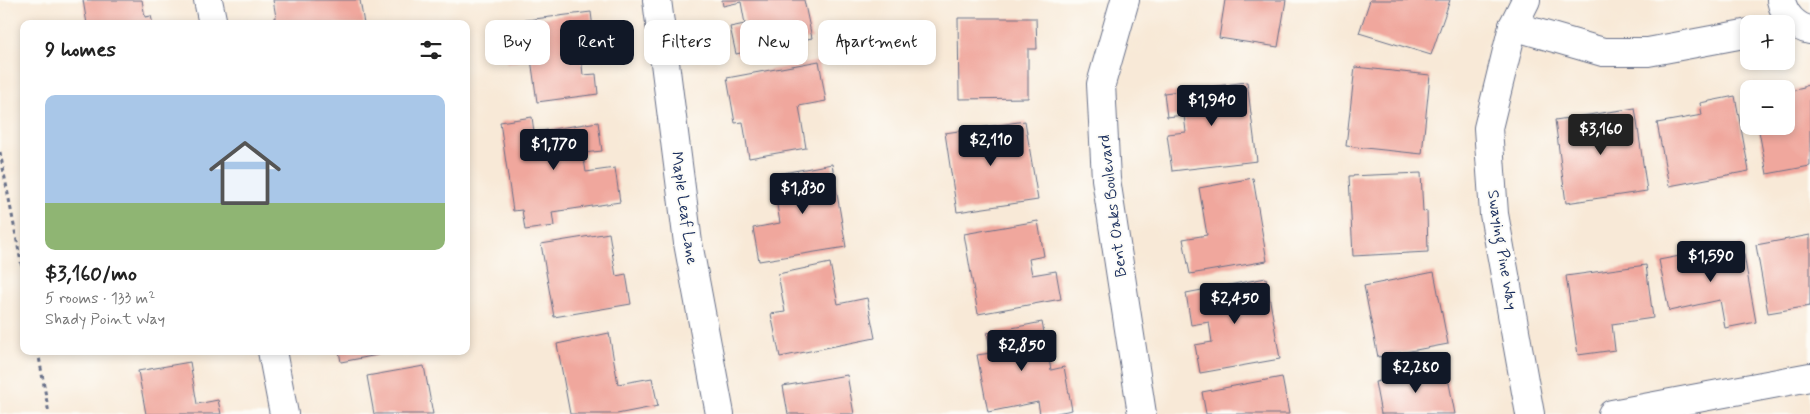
<!DOCTYPE html>
<html lang="en">
<head>
<meta charset="utf-8">
<style>
  :root { --surface:#fff; --page:#f6f6f6; --text:#222; --muted:#767676; --accent:#111827 }
  body { margin:0; font-family:Mynerve,sans-serif; background:var(--page); color:var(--text); height:100vh; display:flex; flex-direction:column; font-size:19px; white-space:nowrap }
  * { box-sizing:border-box; margin:0 }
  p { font-size:16px; color:var(--muted) }
  .icon { flex:none; width:28px; height:28px; fill:none; stroke:currentColor; stroke-width:2; stroke-linecap:round; stroke-linejoin:round }
  .map { position:relative; flex:1; overflow:hidden }
  .sheet { position:absolute; left:20px; top:20px; width:450px; height:335px; display:flex; flex-direction:column; background:var(--surface); border-radius:10px; box-shadow:0 2px 8px #0003 }
  .sheet>* { flex:none }
  .hud { position:absolute; left:485px; top:20px; width:475px; height:45px; display:flex; gap:10px }
  .tools { position:absolute; left:1740px; top:15px; display:grid; gap:10px }
  .tools a { display:grid; place-items:center; width:55px; height:55px; border-radius:10px; background:var(--surface); box-shadow:0 2px 8px #0003; font-size:25px }
  .price { position:absolute; translate:-50% -42px; padding:0 11px; border-radius:5px; background:var(--accent); color:#fff; font-size:16px; line-height:32px; filter:drop-shadow(0 1px 2px #0008) }
  .price::after { content:''; position:absolute; left:50%; top:30px; width:15px; height:11px; margin-left:-8px; background:inherit; clip-path:polygon(0 0,100% 0,50% 100%) }
  .price.active { background:#222; color:#fff }
  ul { padding:0; list-style:none }
  li { display:grid; align-content:center; gap:10px; height:265px; padding:0 25px }
  li span { display:grid; place-items:center; height:155px; border-radius:10px; color:#555 }
  li>.icon { margin-inline-start:auto }
  span .icon { width:90px; height:90px; fill:#fffc; stroke-width:1 }
  li b { font-size:21px }
  h2 { display:flex; justify-content:space-between; align-items:center; height:60px; padding:0 25px; font-size:21px }
  .pill { padding:0 18px; border-radius:10px; background:var(--surface); box-shadow:0 2px 8px #0003; font-size:18px; line-height:45px }
  .pill.active { background:var(--accent); color:#fff }
  .map>svg:first-child { display:block }
  .building { fill:#f0a79d }
  .lines { fill:none; stroke-linecap:round; stroke-linejoin:round }
  .minor-casing { stroke:#687088; stroke-width:30 }
  .path { stroke:#687088; stroke-width:3; stroke-dasharray:4 4; stroke-linecap:butt }
  .minor { stroke:#fff; stroke-width:28 }
  .labels { text-anchor:middle; dominant-baseline:central; stroke-width:4; stroke-linejoin:round; paint-order:stroke }
  .street-label { font-size:16px; fill:#1b2f5e; stroke:#fdfcf7 }
</style>
</head>
<body>
<div class="map">
<svg width="1810" height="414" viewBox="0 0 1810 414">
  <rect width="100%" height="100%" fill="#fdfcf7"/>
  <filter id="ink" filterUnits="userSpaceOnUse"><feTurbulence type="fractalNoise" baseFrequency=".02" numOctaves="2"/><feDisplacementMap in="SourceGraphic" scale="10" xChannelSelector="R" yChannelSelector="G"/><feConvolveMatrix kernelMatrix="1 2 1 2 8 2 1 2 1" color-interpolation-filters="sRGB"/></filter>
  <filter id="wash" filterUnits="userSpaceOnUse"><feTurbulence type="fractalNoise" baseFrequency=".0096" numOctaves="4" result="noise"/><feDisplacementMap in="SourceGraphic" scale="20" xChannelSelector="R" yChannelSelector="G"/><feGaussianBlur stdDeviation="1.12" result="paint"/><feColorMatrix in="noise" values="0 0 0 0 0 0 0 0 0 0 0 0 0 0 0 0 0 1.4 0 .05"/><feComposite in="paint" operator="in"/></filter>
  <g filter="url(#wash)">
    <rect width="100%" height="100%" fill="#f8e9d7"/>
    <g id="blocks">
      <g class="building">
        <path d="M 83,0 L 142,0 L 145,17 L 151,16 L 153,24 L 87,24 Z"/>
        <path d="M 273,0 L 360,0 L 364,24 L 275,24 L 274,17 L 276,17 Z"/>
        <path d="M 722,0 L 804,0 L 812,38 L 736,54 L 730,27 L 745,24 L 741,2 L 723,6 Z"/>
        <path d="M 1225,0 L 1286,0 L 1278,47 L 1219,38 Z"/>
        <path d="M 1370,0 L 1450,0 L 1431,55 L 1359,33 Z"/>
        <path d="M 591,12 L 596,54 L 581,56 L 583,75 L 596,74 L 598,94 L 537,102 L 531,59 L 507,63 L 502,23 Z"/>
        <path d="M 958,18 L 1036,18 L 1037,49 L 1028,49 L 1028,98 L 959,99 Z"/>
        <path d="M 819,61 L 826,101 L 799,106 L 806,148 L 749,158 L 743,122 L 735,123 L 727,78 Z"/>
        <path d="M 1355,67 L 1430,75 L 1422,154 L 1346,146 Z"/>
        <path d="M 1247,82 L 1257,161 L 1172,171 L 1167,134 L 1186,132 L 1184,115 L 1167,117 L 1164,93 Z"/>
        <path d="M 1810,85 L 1810,166 L 1767,174 L 1758,126 L 1786,126 L 1786,92 L 1804,88 L 1804,86 Z"/>
        <path d="M 1735,96 L 1749,171 L 1669,186 L 1657,123 L 1702,115 L 1700,103 Z"/>
        <path d="M 1635,108 L 1647,191 L 1566,203 L 1555,120 Z"/>
        <path d="M 532,117 L 534,132 L 598,122 L 602,151 L 583,153 L 586,172 L 615,168 L 620,202 L 552,212 L 554,226 L 525,230 L 522,210 L 513,211 L 500,122 Z"/>
        <path d="M 1025,121 L 1038,200 L 957,212 L 945,133 Z"/>
        <path d="M 832,164 L 846,247 L 759,261 L 753,228 L 780,223 L 772,175 Z"/>
        <path d="M 1421,173 L 1423,212 L 1427,211 L 1428,252 L 1353,256 L 1349,176 Z"/>
        <path d="M 1253,178 L 1267,261 L 1190,274 L 1183,239 L 1207,235 L 1199,188 Z"/>
        <path d="M 1038,221 L 1044,256 L 1029,259 L 1032,275 L 1056,271 L 1061,299 L 978,314 L 964,234 Z"/>
        <path d="M 609,233 L 616,276 L 626,274 L 631,304 L 554,317 L 541,244 Z"/>
        <path d="M 1810,235 L 1810,306 L 1768,313 L 1756,245 Z"/>
        <path d="M 1742,244 L 1756,322 L 1725,328 L 1720,300 L 1669,311 L 1659,260 Z"/>
        <path d="M 830,263 L 838,304 L 867,298 L 875,338 L 780,357 L 771,314 L 785,312 L 778,274 Z"/>
        <path d="M 1646,265 L 1653,318 L 1612,324 L 1615,350 L 1578,355 L 1566,276 Z"/>
        <path d="M 1434,272 L 1448,344 L 1378,357 L 1364,286 Z"/>
        <path d="M 1266,278 L 1280,359 L 1200,373 L 1195,345 L 1212,342 L 1209,322 L 1191,325 L 1186,293 Z"/>
        <path d="M 1042,322 L 1051,370 L 1064,367 L 1072,410 L 1052,414 L 1040,414 L 1038,402 L 988,412 L 977,355 L 991,353 L 987,333 Z"/>
        <path d="M 609,333 L 618,384 L 652,378 L 658,406 L 617,414 L 570,414 L 557,344 Z"/>
        <path d="M 339,351 L 393,351 L 393,352 L 341,362 Z"/>
        <path d="M 190,362 L 197,404 L 218,400 L 221,414 L 146,414 L 138,371 Z"/>
        <path d="M 424,366 L 433,414 L 374,414 L 367,376 Z"/>
        <path d="M 1446,368 L 1455,414 L 1381,414 L 1375,382 Z"/>
        <path d="M 847,375 L 854,414 L 788,414 L 783,386 Z"/>
        <path d="M 1282,377 L 1289,414 L 1206,414 L 1202,392 Z"/>
      </g>
    </g>
  </g>
  <g filter="url(#ink)">
    <use href="#blocks" fill-opacity="0" stroke="#687088" stroke-width="1"/>
    <g class="lines">
      <g class="minor-casing">
        <g id="minor">
          <path d="M 208,0 L 213,24"/>
          <path d="M 657,0 L 688,243 L 720,414"/>
          <path d="M 1125,0 L 1101,84 L 1106,179 L 1142,414"/>
          <path d="M 1526,0 L 1513,26 L 1488,128 L 1494,214 L 1530,414"/>
          <path d="M 1781,0 C 1784,15 1795,27 1810,30"/>
          <path d="M 1513,26 L 1603,52 L 1648,52 L 1749,33"/>
          <path d="M 272,351 L 284,414"/>
          <path d="M 1612,414 L 1810,377"/>
        </g>
      </g>
      <g class="path">
        <path d="M 0,152 L 24,278"/>
        <path d="M 38,351 L 49,414"/>
      </g>
      <use href="#minor" class="minor"/>
    </g>
  </g>
  <g class="labels">
    <g class="street-label">
      <text transform="translate(1113 206) rotate(-97)">Bent Oaks Boulevard</text>
      <text transform="translate(684 208) rotate(82)">Maple Leaf Lane</text>
      <text transform="translate(1502 250) rotate(81)">Swaying Pine Way</text>
    </g>
  </g>
</svg>
<div class="tools">
<a>+</a>
<a>−</a>
</div>
<b class="price" style="left:1212px;top:127px">$1,940</b>
<b class="price active" style="left:1601px;top:156px">$3,160</b>
<b class="price" style="left:991px;top:167px">$2,110</b>
<b class="price" style="left:554px;top:171px">$1,770</b>
<b class="price" style="left:803px;top:215px">$1,830</b>
<b class="price" style="left:1711px;top:283px">$1,590</b>
<b class="price" style="left:1235px;top:325px">$2,450</b>
<b class="price" style="left:1022px;top:372px">$2,850</b>
<b class="price" style="left:1416px;top:394px">$2,280</b>
<div class="hud">
<a class="pill">Buy</a>
<a class="pill active">Rent</a>
<a class="pill">Filters</a>
<a class="pill">New</a>
<a class="pill">Apartment</a>
</div>
<section class="sheet">
<h2>9 homes<svg class="icon" aria-label="filters" viewBox="0 0 24 24"><path d="M4 7h16M4 17h16"/><circle cx="9" cy="7" r="2"/><circle cx="15" cy="17" r="2"/></svg></h2>
<ul>
<li><span style="background:linear-gradient(#a9c7e8 70%,#8fb573 0)"><svg class="icon" aria-label="home" viewBox="0 0 24 24"><path d="M3 11l9-7 9 7M6 9v11h12V9"/></svg></span><div><b>$3,160/mo</b><p>5 rooms · 133 m²</p><p>Shady Point Way</p></div></li>
</ul>
</section>
</div>
</body>
</html>
